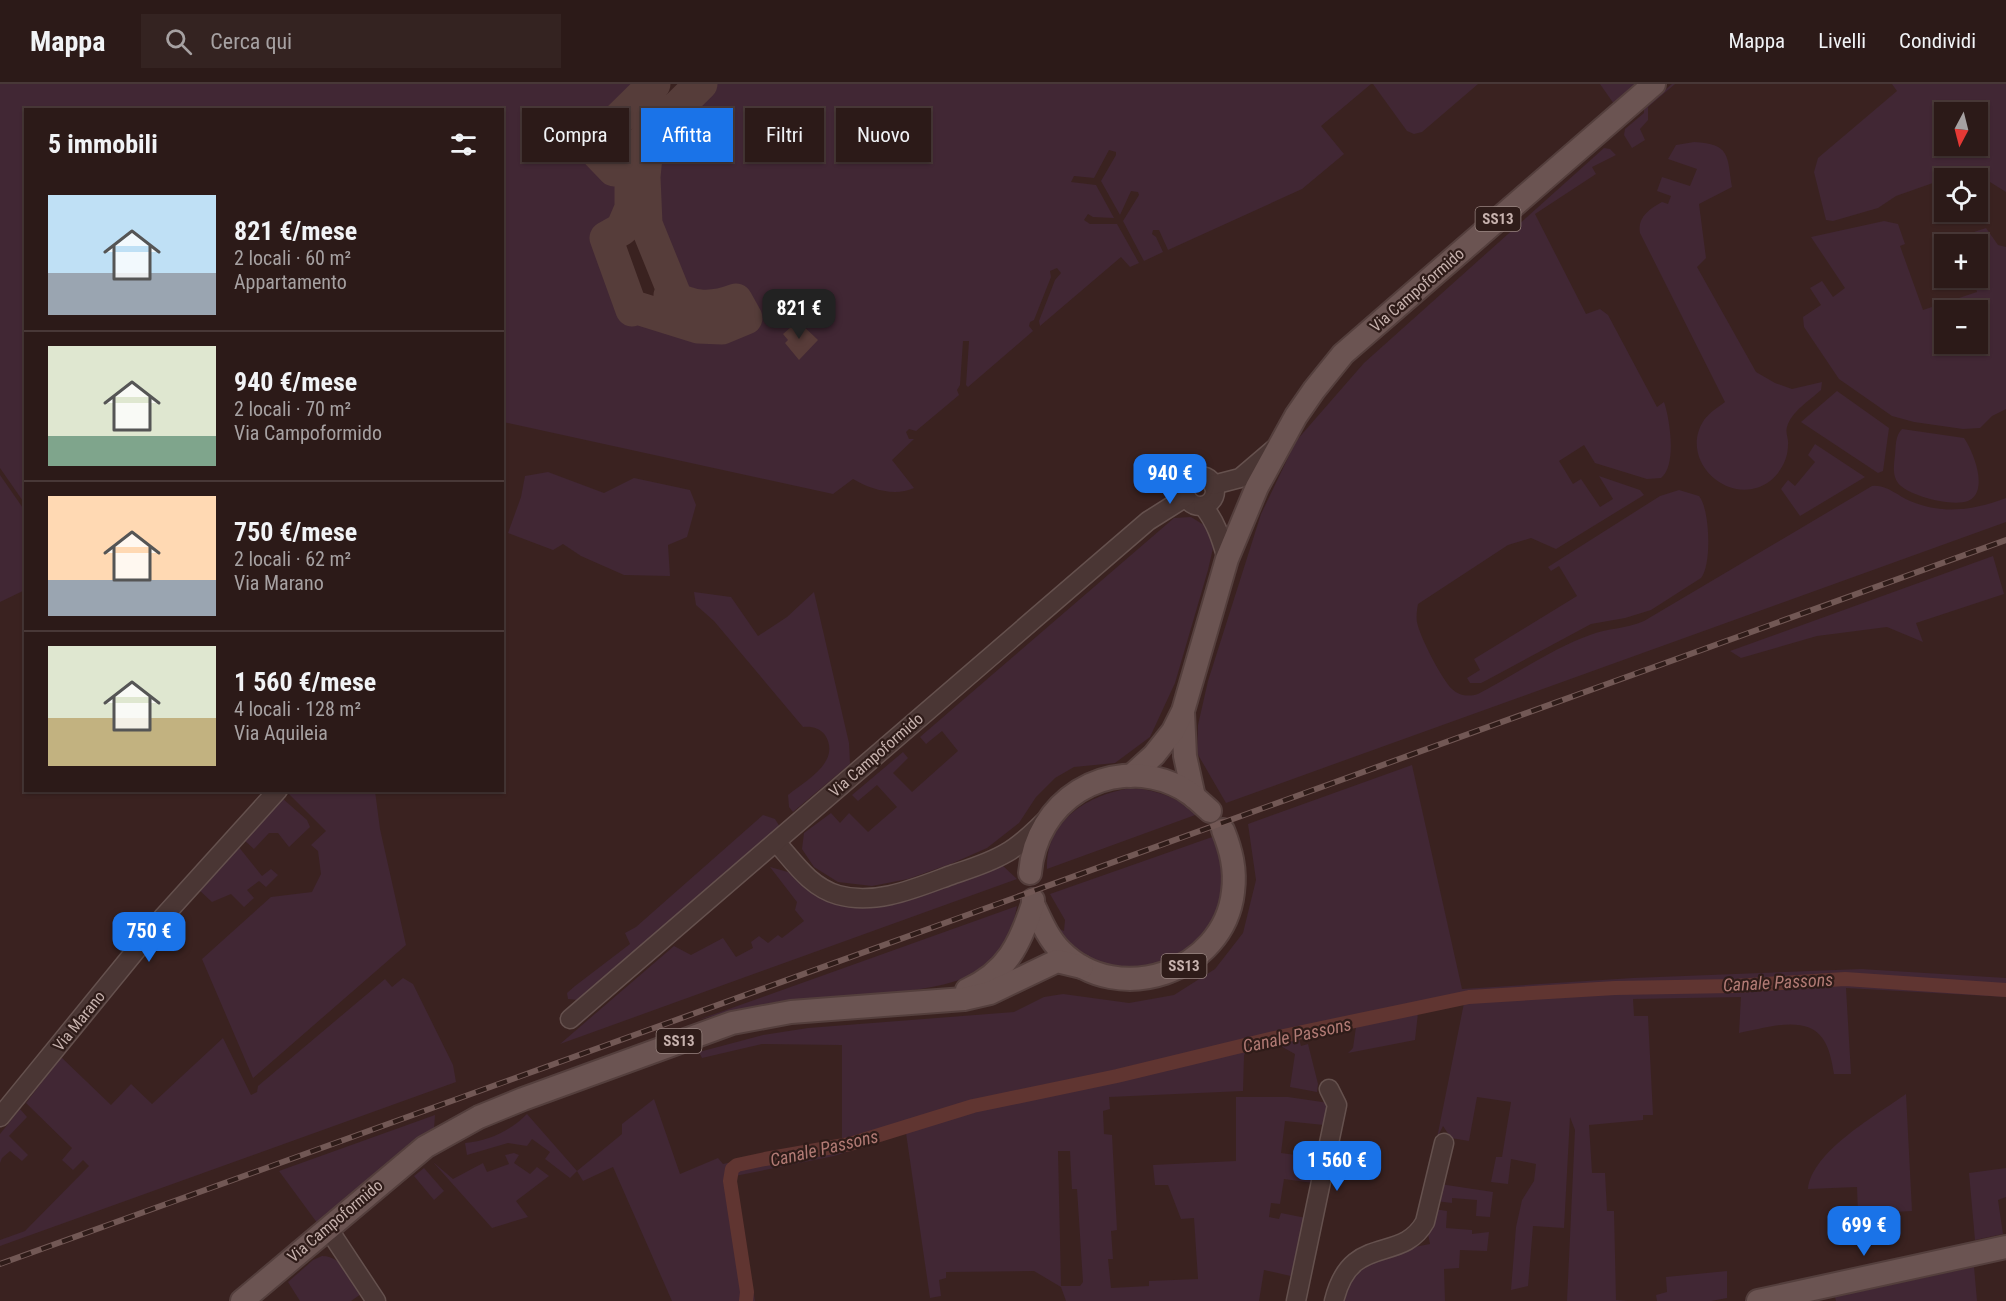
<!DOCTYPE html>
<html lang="it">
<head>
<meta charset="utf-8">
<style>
  :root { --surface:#2c1a18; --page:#342321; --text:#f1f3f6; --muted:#a6a1a2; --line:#483837; --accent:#1a73e8 }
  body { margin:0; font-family:"Roboto Condensed",sans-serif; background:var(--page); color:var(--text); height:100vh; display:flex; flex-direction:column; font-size:22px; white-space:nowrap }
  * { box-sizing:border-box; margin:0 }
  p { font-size:20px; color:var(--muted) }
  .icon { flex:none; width:33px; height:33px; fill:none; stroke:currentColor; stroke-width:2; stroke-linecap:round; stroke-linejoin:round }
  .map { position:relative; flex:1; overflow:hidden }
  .details { position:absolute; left:24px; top:24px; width:480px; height:684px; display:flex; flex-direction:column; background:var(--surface); border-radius:0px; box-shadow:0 2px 4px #0004,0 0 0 2px var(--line) }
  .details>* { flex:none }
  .top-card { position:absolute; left:522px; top:24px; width:570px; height:54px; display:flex; gap:12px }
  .needle { width:39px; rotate:187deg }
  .buttons { position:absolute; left:1934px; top:18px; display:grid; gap:12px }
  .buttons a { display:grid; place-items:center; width:54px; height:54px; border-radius:0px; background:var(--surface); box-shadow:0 2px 4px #0004,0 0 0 2px var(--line); font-size:30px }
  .price { position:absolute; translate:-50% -51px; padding:0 14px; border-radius:12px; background:var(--accent); color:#fff; font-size:20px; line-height:39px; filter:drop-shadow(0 2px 3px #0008) }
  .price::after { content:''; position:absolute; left:50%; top:36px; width:18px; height:14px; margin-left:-9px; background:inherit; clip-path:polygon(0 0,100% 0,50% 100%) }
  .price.selected { background:#222; color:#fff }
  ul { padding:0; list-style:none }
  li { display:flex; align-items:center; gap:18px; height:150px; padding:0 24px }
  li+li { border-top:2px solid var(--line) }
  li span { display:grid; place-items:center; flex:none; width:168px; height:120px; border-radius:0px; color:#555 }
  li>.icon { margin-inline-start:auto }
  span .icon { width:72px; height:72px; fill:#fffc; stroke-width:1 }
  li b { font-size:26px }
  h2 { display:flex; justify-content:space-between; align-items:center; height:72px; padding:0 24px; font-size:26px }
  .pill { padding:0 21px; border-radius:0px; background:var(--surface); box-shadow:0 2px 4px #0004,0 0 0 2px var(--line); font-size:21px; line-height:54px }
  .pill.selected { background:var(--accent); color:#fff }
  header { display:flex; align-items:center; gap:36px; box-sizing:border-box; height:84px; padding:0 30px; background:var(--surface); border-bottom:2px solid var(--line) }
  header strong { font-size:28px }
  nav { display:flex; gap:33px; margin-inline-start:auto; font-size:21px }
  .search { width:420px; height:54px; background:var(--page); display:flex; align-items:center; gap:15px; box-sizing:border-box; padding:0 21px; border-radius:0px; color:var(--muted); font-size:22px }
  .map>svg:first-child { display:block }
  .green { fill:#412734; fill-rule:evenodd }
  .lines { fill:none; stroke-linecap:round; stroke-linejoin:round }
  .canal { stroke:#603531; stroke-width:14 }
  .taxiway { stroke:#563d3a; stroke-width:33 }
  .building { fill:#583c39 }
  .minor-casing { stroke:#65514e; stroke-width:21 }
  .major-casing { stroke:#543f3d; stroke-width:26 }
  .minor { stroke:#4a3634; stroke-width:18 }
  .major { stroke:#6b5452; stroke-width:22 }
  .rail-casing { stroke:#725855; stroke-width:6 }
  .rail { stroke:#2f1c19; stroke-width:4; stroke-dasharray:11; stroke-linecap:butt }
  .labels { text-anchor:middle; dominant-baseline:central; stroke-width:4.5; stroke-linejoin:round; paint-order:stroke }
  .shield { fill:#2f1c19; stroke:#998581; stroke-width:1.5 }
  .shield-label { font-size:15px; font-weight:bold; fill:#c7b2ae }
  .street-label { font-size:16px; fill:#c7b2ae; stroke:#2f1c19 }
  .water-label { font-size:18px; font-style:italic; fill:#b17a74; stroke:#2f1c19 }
</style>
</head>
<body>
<header>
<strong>Mappa</strong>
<div class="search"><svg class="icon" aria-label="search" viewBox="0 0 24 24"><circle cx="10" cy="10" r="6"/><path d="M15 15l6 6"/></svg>Cerca qui</div>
<nav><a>Mappa</a><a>Livelli</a><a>Condividi</a></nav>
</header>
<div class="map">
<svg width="2006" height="1217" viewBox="0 0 2006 1217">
  <rect width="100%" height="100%" fill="#3a2220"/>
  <g class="green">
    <path d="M 0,0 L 654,0 L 591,62 L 614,85 L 625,75 L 631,82 L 631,124 L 622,145 L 606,155 L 632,226 L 637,224 L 698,243 L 722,244 L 746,234 L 737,216 C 709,224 696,226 670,211 L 674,208 L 646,140 L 644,93 L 647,61 L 645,55 L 701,0 L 1371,0 L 1321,42 L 1344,70 L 1302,105 L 1168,166 L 1159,146 L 1153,146 L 1152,150 L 1156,153 L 1163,168 L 1144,177 L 1123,137 L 1139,111 L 1138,108 L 1131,107 L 1120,131 L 1101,97 L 1116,71 L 1116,68 L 1109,66 L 1094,94 L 1074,92 L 1071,98 L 1096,101 L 1114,134 L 1093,133 L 1088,130 L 1084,136 L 1090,140 L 1117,140 L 1139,179 L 1130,183 L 1121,173 L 1040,242 L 1039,237 L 1055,196 L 1061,189 L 1057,184 L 1050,187 L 1051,193 L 1034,236 L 1030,238 L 1029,242 L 1033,247 L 968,303 L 966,301 L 969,257 L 963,257 L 960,301 L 957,306 L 959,311 L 916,347 L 909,345 L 906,348 L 909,355 L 914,355 L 892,376 L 914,404 C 894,413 870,405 853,395 L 833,410 L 503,338 L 502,26 L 26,26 L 25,420 L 0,384 Z"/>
    <path d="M 1373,0 L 1478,0 L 1422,48 L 1414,50 L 1407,47 Z"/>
    <path d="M 1600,0 L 1638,0 L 1614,20 Z"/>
    <path d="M 1672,0 L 1675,0 L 1648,23 L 1648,36 L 1640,45 L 1645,56 L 1632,64 L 1624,51 L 1625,45 L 1644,29 L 1644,24 Z"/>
    <path d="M 1892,0 L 2006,0 L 2006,108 L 1974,88 L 1964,88 L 1896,112 L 1878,124 L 1833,137 L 1826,136 L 1814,88 L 1818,74 L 1897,7 ZM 1977,28 L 1977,62 L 1944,62 L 1944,28 Z"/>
    <path d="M 1694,58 C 1731,60 1727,72 1732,103 L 1699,120 L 1706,174 L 1697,183 L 1756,288 L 1775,299 L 1792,305 L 1822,298 L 1821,306 C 1809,317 1792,327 1787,343 C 1785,349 1789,355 1788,361 C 1788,375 1781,388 1770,397 C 1731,426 1677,377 1704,336 C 1710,328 1717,324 1725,318 L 1640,149 C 1637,134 1649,125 1662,118 L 1668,120 L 1671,112 L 1657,107 L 1662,93 L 1690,102 L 1697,85 L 1668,75 L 1676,61 Z"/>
    <path d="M 1604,64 L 1610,65 L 1616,71 L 1592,83 L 1596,90 L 1535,130 L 1586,230 L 1600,225 L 1608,231 L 1657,323 L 1664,318 C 1670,335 1677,382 1661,394 L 1647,395 L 1595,379 L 1584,361 L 1559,377 L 1573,400 L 1581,395 L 1600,423 L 1613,415 L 1599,392 L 1640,406 L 1644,411 L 1556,465 L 1531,454 L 1508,461 L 1418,520 C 1417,525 1416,533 1417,538 C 1419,551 1442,596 1452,605 C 1459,612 1469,613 1478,610 C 1515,591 1551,565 1590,551 C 1607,544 1627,545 1644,537 L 1872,402 C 1886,400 1898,412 1910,417 C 1943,431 1974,426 2006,414 L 2006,438 L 1226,719 L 1197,669 L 1198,641 L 1208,597 L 1261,430 L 1296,357 L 1364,279 Z"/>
    <path d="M 1884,137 L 1898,140 L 1905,160 L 1900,162 L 1923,226 L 1977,208 L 1973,194 L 1977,194 L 1977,160 L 1961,160 L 1959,153 L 1986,144 L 1998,161 L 2006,163 L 2006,325 L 1992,332 L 1980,344 L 1963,345 L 1914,338 L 1892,332 L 1839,295 L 1804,243 L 1803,233 L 1821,221 L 1810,204 L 1822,197 L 1833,213 L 1845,204 L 1811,153 ZM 1944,226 L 1977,226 L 1977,260 L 1944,260 Z"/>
    <path d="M 1837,307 L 1889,344 L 1883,387 L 1878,389 L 1801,338 Z"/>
    <path d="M 1902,345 L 1964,354 C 1973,367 1990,408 1968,417 C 1952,423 1908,412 1898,399 C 1892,391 1894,380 1895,371 C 1896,362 1895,352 1902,345 Z"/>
    <path d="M 1815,360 L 1865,393 L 1800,432 L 1781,405 L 1788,396 L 1795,402 L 1815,378 L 1808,371 Z"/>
    <path d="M 548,388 L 604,409 L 634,394 L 690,406 L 696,421 L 687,453 L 668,461 L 670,492 L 624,491 L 581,472 L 563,460 L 553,466 L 508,449 L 521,413 L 525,392 Z"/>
    <path d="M 0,391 L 25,427 L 25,506 L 0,518 Z"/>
    <path d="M 1679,406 L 1699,412 C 1710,425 1712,481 1701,494 L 1651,526 L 1625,534 L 1591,540 L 1487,596 L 1481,599 L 1470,599 L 1467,594 L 1480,586 L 1474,575 L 1577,512 L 1559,482 L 1551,487 L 1548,483 L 1660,412 Z"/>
    <path d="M 1191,433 L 1207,443 L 1213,464 L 1208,486 L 1175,599 L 1150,653 L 1115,679 L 1074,683 L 1055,694 L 1036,713 L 1019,739 L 987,764 L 953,779 L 908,795 L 872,802 L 838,798 L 814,783 L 802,765 L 804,749 L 831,729 L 840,739 L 849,729 L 868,748 L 897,723 L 877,701 L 858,717 L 852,711 L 903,668 L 908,674 L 893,689 L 912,708 L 958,667 L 942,647 L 926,660 L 920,653 L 1174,434 Z"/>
    <path d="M 1993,472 L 2004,510 L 1916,539 L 1923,558 L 1887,543 L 1817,552 L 1741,574 L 1730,567 Z"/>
    <path d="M 694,508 L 731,513 L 758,552 L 787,533 L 814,508 L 849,659 L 850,680 L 793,728 L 789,723 L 788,711 C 805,697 842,678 825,651 C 820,644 811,642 803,643 L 714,537 L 696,521 Z"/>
    <path d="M 1412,681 L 1462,905 L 1633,894 L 1861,885 L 2006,894 L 2006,913 L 1846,904 L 1851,990 L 1834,990 C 1832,979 1830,965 1823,955 C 1806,929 1763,945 1739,949 L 1741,913 L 1633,915 L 1634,932 L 1648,932 L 1653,1031 L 1643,1031 L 1643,1036 L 1589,1041 L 1592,1089 L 1605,1089 L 1607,1127 L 1614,1127 L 1616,1216 L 1628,1217 L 1567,1217 L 1575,1046 L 1570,1033 L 1564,1144 L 1533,1142 L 1528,1202 L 1511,1206 L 1516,1143 L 1522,1116 L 1534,1097 L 1536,1080 L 1511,1075 L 1508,1100 L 1491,1098 L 1496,1073 L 1502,1073 L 1511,1018 L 1477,1013 L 1469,1057 L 1451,1054 L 1443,1042 L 1437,1054 L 1464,919 L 1418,929 L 1415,956 L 1348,969 L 1353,964 L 1356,943 L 1299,955 L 1301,962 L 1308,960 L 1318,1000 L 1317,1008 L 1290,1003 L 1295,970 L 1277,960 L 1247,967 L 1244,971 L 1243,1007 L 1109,1013 L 1110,1025 L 1103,1027 L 1104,1050 L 1112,1051 L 1117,1146 L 1111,1147 L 1113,1175 L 1108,1175 L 1111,1204 L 1149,1202 L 1149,1197 L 1198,1195 L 1194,1134 L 1181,1135 L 1168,1101 L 1155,1101 L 1153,1081 L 1236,1077 L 1236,1013 L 1288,1013 L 1329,1019 L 1324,1041 L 1285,1037 L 1281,1069 L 1318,1074 L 1313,1099 L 1284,1095 L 1280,1120 L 1271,1119 L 1269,1133 L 1279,1135 L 1281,1129 L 1306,1134 L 1295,1193 L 1264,1186 L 1259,1217 L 1066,1217 L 1061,1203 L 1034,1187 L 946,1188 L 946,1194 L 939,1196 L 941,1212 L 930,1214 L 906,1049 L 834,1072 L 735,1092 L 755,1217 L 672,1217 L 613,1083 L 583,1097 L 577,1087 L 570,1094 L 545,1075 L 550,1068 L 532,1055 L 527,1062 L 508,1059 L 467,1071 L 465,1059 C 489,1057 510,1047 527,1030 L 577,1087 L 622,1050 L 622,1040 L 654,1015 L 680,1090 L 718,1074 L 723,1080 L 842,1056 L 842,961 L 762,960 L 702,974 L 699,968 L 763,951 L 808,944 L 1014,928 L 1044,913 L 1063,910 L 1129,919 L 1174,911 L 1215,885 L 1243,849 L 1256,796 L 1248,740 ZM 1058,1067 L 1070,1067 L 1072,1105 L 1077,1105 L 1083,1198 L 1080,1202 L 1061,1202 Z"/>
    <path d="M 1132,704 C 1159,706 1177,714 1198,730 L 1047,785 C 1045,736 1089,710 1132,704 Z"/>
    <path d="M 289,706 L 375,707 L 380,745 L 406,861 L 253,994 L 202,875 L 271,813 L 312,808 L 321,790 L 318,767 L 311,761 L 326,747 L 287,708 Z"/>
    <path d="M 282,714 L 307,736 L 310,743 L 289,763 L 278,749 L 269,749 L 254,765 L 244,756 Z"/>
    <path d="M 763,731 L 775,735 L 780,743 L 578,916 L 568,915 L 567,909 L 575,902 L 630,860 L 625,849 L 636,843 Z"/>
    <path d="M 1215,752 L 1224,776 L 1226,806 L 1219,831 L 1196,865 L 1146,887 L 1098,880 L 1064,856 L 1055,843 L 1064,847 L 1065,836 L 1050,810 Z"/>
    <path d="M 238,762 L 262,792 L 271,785 L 278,791 L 266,803 L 259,797 L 247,806 L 254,814 L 244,823 L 231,810 L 212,818 L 199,806 Z"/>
    <path d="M 1002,781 L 1017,795 L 560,960 L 674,862 L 691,871 L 723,854 L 736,873 L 753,864 L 751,858 L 759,852 L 768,859 L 778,851 L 782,854 L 804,837 L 795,826 L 797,818 L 770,783 L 788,788 L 811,808 L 833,820 L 866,822 Z"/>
    <path d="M 1017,822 C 1012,849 1003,875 976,889 C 927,914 839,909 783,917 C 755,921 726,929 698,936 Z"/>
    <path d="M 403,894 L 413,900 L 453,981 L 456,998 L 0,1162 L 0,1156 L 25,1147 L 89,1082 L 83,1076 L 73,1086 L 62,1076 L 72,1064 L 26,1019 L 61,973 L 111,1021 L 131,1000 L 152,1020 L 223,954 L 251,1011 L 257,1008 L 258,1002 L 385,895 L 392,903 Z"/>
    <path d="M 1906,1010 L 1912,1127 L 1858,1130 L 1857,1103 L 1808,1105 C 1812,1067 1877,1031 1906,1010 Z"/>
    <path d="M 20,1025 L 27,1033 L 9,1052 L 28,1071 L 22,1077 L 10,1067 L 2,1074 L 0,1079 L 0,1050 Z"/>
    <path d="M 435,1031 L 434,1045 L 406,1063 L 318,1140 L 279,1087 Z"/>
    <path d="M 514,1069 L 519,1071 L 514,1079 L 530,1090 L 537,1083 L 549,1092 L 516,1117 L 528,1133 L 492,1144 L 433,1078 L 453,1095 L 483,1079 L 487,1088 L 509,1080 L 505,1071 Z"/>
    <path d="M 424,1084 L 444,1107 L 434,1116 L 414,1092 Z"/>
    <path d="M 2006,1084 L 2006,1113 L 1998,1116 L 2003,1150 L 1975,1156 L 1969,1089 Z"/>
    <path d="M 1440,1100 L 1493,1108 L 1490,1133 L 1476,1132 L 1477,1116 L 1452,1114 L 1452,1119 L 1436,1117 Z"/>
    <path d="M 1434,1125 L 1447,1127 L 1446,1144 L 1472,1146 L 1472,1150 L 1489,1148 L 1487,1167 L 1460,1166 L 1459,1184 L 1444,1185 L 1445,1217 L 1338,1217 L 1347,1194 L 1388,1168 L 1430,1160 L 1428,1150 Z"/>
    <path d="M 322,1172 C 343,1172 351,1195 361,1210 L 351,1217 L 300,1217 L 288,1198 L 313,1176 Z"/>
    <path d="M 1974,1183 L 1977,1217 L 1836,1217 L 1835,1213 Z"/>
    <path d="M 1727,1187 L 1727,1214 L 1711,1217 L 1657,1217 L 1656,1211 L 1667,1208 L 1666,1193 Z"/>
  </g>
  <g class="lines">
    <path class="canal" d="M 746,1217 L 747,1208 L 730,1097 L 732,1085 L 737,1081 L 765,1075 L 850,1060 L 973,1022 L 1117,992 L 1274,954 L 1469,913 L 1615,904 L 1734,902 L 1845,895 L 2006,906"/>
    <path class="taxiway" d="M 654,0 L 591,62 L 614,86 L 625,75 L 631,82 L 631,124 L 622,145 L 606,154 L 632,226 L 637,224 L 698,243 L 722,244 L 746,234 L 736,216 C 712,225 693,225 670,211 L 674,209 L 646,140 L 644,93 L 647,61 L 645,55 L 701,0"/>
  </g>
  <path class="building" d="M 798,237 L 818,256 L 799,276 L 785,259 L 788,256 L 783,250 Z"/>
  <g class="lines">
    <g class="minor-casing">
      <g id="minor">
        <circle cx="1200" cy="407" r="15"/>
        <path d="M 1213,401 L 1240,394 L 1274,365"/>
        <path d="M 1203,422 C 1216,438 1221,454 1227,475"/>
        <path d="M 776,758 C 794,778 810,803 838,811 C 877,822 918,803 954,790 C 972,784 989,779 1006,769 C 1021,761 1032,749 1045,737"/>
        <path d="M 570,935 L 1148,437 L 1186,413"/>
        <path d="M 0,1033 L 164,832 L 278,706"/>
        <path d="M 327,1143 L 376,1217"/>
        <path d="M 1296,1217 L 1337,1021 L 1329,1005"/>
        <path d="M 1334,1217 C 1351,1147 1401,1181 1425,1138 L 1444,1059"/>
      </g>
    </g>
    <g class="major-casing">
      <g id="major">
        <path d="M 1183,628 L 1185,672 L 1194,713"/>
        <path d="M 1131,692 L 1154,671 L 1173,647 L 1183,627 L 1227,475 L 1257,403 L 1296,332 L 1314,306 L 1343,270 L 1654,0"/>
        <path d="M 1030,789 C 1036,717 1106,672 1173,700 C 1188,706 1199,717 1210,727"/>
        <path d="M 1033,816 L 1033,820 C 1041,837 1048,854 1061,867 C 1118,924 1224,888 1233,808 C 1236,785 1231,766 1223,746"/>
        <path d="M 967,906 C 1007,888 1020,860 1033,820"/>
        <path d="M 242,1217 L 425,1063 L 479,1033 L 523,1015 L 732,939 L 791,928 L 964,915 L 990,909 L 1057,877 L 1082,883"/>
        <path d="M 1758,1217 L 2006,1163"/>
      </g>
    </g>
    <use href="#minor" class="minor"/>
    <use href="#major" class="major"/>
    <g class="rail-casing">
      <path id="rail" d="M 0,1180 L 2006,456"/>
    </g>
    <use href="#rail" class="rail"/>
  </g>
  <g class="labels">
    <g class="shield">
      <rect x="1475.5" y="123" width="45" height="24" rx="4.5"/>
      <rect x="1161.5" y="870" width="45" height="24" rx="4.5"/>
      <rect x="656.5" y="945" width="45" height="24" rx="4.5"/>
    </g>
    <g class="shield-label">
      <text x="1498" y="135">SS13</text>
      <text x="1184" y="882">SS13</text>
      <text x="679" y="957">SS13</text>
    </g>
    <g class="street-label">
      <text transform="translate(1417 206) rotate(-41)">Via Campoformido</text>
      <text transform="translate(876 671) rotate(-41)">Via Campoformido</text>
      <text transform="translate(79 937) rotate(-51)">Via Marano</text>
      <text transform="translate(335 1137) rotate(-40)">Via Campoformido</text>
    </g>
    <g class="water-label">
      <text transform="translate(1778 898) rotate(-3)">Canale Passons</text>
      <text transform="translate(1297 951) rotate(-12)">Canale Passons</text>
      <text transform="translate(824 1064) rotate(-13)">Canale Passons</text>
    </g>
  </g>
</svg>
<div class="buttons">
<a><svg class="needle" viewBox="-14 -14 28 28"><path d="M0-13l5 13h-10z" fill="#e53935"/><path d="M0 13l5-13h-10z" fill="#a6a1a2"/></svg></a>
<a><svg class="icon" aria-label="locate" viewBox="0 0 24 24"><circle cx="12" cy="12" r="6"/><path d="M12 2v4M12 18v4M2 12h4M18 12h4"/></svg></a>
<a>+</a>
<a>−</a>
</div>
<b class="price selected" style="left:799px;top:256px">821 €</b>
<b class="price" style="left:1170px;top:421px">940 €</b>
<b class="price" style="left:149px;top:879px">750 €</b>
<b class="price" style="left:1337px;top:1108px">1 560 €</b>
<b class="price" style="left:1864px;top:1173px">699 €</b>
<div class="top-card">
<a class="pill">Compra</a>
<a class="pill selected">Affitta</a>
<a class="pill">Filtri</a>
<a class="pill">Nuovo</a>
</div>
<section class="details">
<h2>5 immobili<svg class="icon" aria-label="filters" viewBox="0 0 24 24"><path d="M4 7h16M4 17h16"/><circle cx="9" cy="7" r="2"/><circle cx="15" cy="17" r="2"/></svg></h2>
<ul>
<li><span style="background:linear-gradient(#bfe0f5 65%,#9aa5b1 0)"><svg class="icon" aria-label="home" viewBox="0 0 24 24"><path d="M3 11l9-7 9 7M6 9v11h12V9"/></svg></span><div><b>821 €/mese</b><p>2 locali · 60 m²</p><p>Appartamento</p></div></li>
<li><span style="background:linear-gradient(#dfe7d0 75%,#7fa58c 0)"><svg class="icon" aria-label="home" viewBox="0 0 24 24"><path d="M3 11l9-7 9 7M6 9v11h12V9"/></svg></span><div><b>940 €/mese</b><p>2 locali · 70 m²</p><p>Via Campoformido</p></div></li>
<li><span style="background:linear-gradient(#ffd9b3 70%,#9aa5b1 0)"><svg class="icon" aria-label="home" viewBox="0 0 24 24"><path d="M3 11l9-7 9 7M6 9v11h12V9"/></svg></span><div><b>750 €/mese</b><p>2 locali · 62 m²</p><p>Via Marano</p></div></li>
<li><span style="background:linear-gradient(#dfe7d0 60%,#c2b280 0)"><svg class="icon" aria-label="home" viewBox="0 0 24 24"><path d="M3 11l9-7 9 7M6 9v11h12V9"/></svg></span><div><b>1 560 €/mese</b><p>4 locali · 128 m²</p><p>Via Aquileia</p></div></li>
</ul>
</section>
</div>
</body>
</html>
